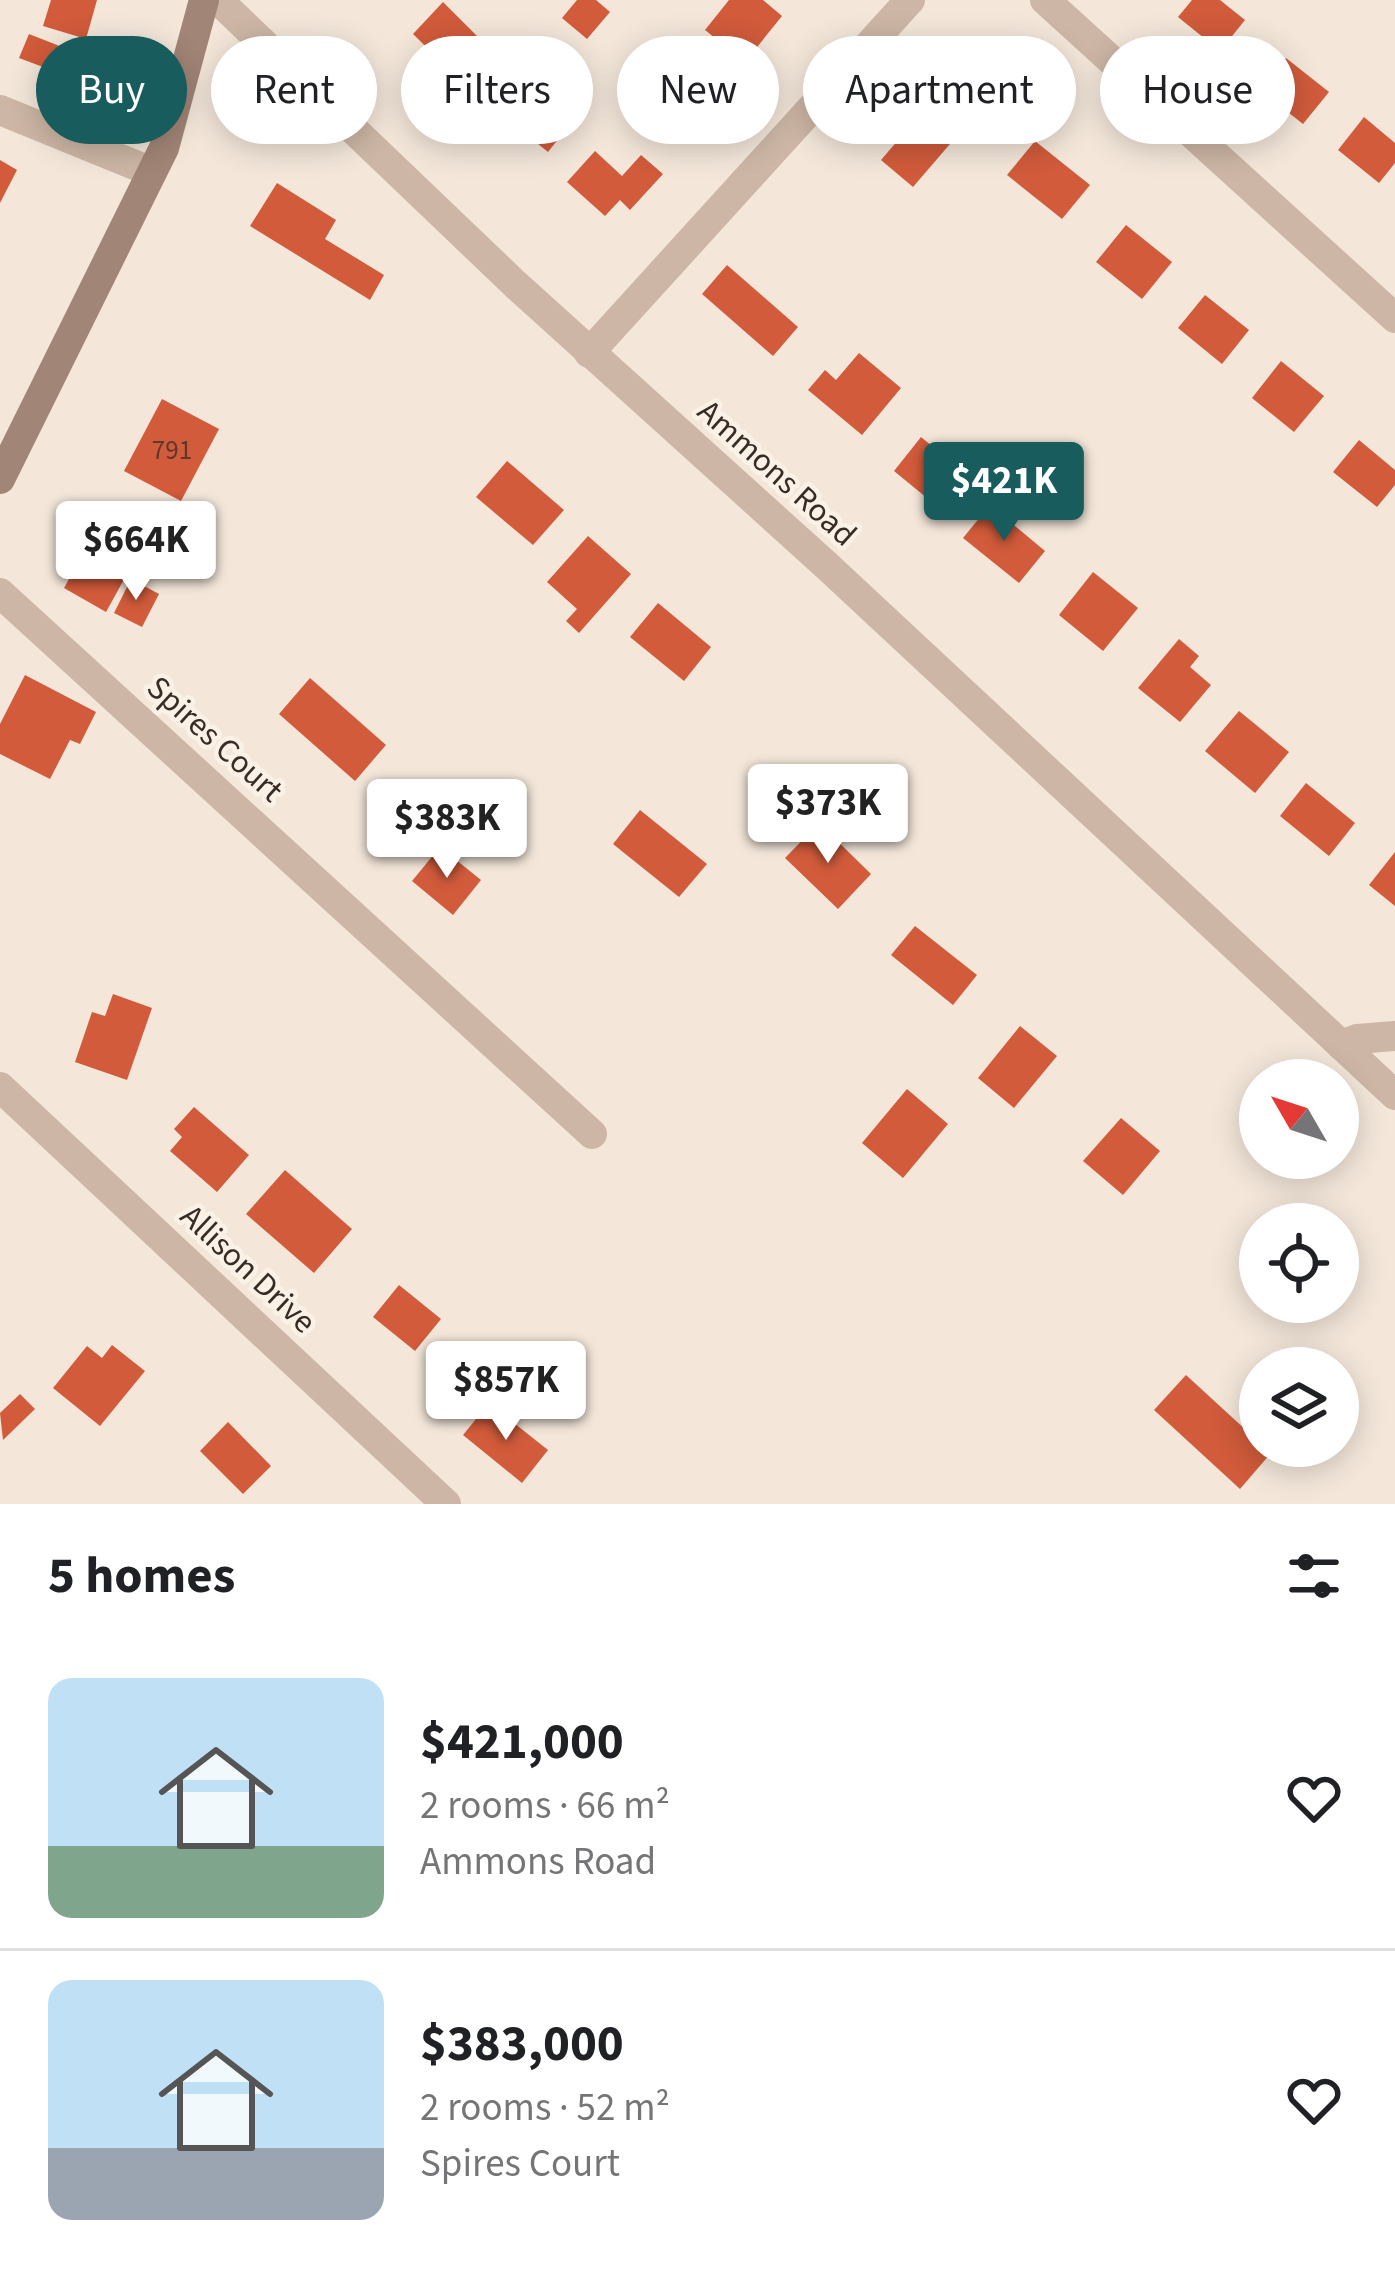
<!DOCTYPE html>
<html lang="en">
<head>
<meta charset="utf-8">
<style>
  :root { --surface:#fff; --page:#f6f6f6; --text:#202124; --muted:#757577; --line:#e0e0e0; --accent:#185c5e }
  body { margin:0; font-family:"Source Sans 3",sans-serif; background:var(--page); color:var(--text); height:100vh; display:flex; flex-direction:column; font-size:45px; white-space:nowrap }
  * { box-sizing:border-box; margin:0 }
  p { font-size:39px; color:var(--muted) }
  .icon { flex:none; width:66px; height:66px; fill:none; stroke:currentColor; stroke-width:2; stroke-linecap:round; stroke-linejoin:round }
  .map { position:relative; height:1504px; overflow:hidden }
  .sheet { display:flex; flex-direction:column; background:var(--surface); flex:1 }
  .sheet>* { flex:none }
  .banner { position:absolute; left:36px; top:36px; width:1323px; height:108px; display:flex; gap:24px }
  .needle { width:78px; rotate:309deg }
  .buttons { position:absolute; left:1239px; top:1059px; display:grid; gap:24px }
  .buttons a { display:grid; place-items:center; width:120px; height:120px; border-radius:50%; background:var(--surface); box-shadow:0 6px 30px #0003; font-size:60px }
  .price { position:absolute; translate:-50% -102px; padding:0 27px; border-radius:12px; background:#fff; color:#222; font-size:39px; line-height:78px; filter:drop-shadow(0 3px 6px #0008) }
  .price::after { content:''; position:absolute; left:50%; top:72px; width:36px; height:27px; margin-left:-18px; background:inherit; clip-path:polygon(0 0,100% 0,50% 100%) }
  .price.current { background:var(--accent); color:#fff }
  ul { padding:0; list-style:none }
  li { display:flex; align-items:center; gap:36px; height:300px; padding:0 48px }
  li+li { border-top:3px solid var(--line) }
  li span { display:grid; place-items:center; flex:none; width:336px; height:240px; border-radius:24px; color:#555 }
  li>.icon { margin-inline-start:auto }
  span .icon { width:144px; height:144px; fill:#fffc; stroke-width:1 }
  li b { font-size:51px }
  h2 { display:flex; justify-content:space-between; align-items:center; height:144px; padding:0 48px; font-size:51px }
  .pill { padding:0 42px; border-radius:54px; background:var(--surface); box-shadow:0 6px 30px #0003; font-size:42px; line-height:108px }
  .pill.current { background:var(--accent); color:#fff }
  .map>svg:first-child { display:block }
  .building { fill:#d15b3b }
  .lines { fill:none; stroke-linecap:round; stroke-linejoin:round }
  .minor { stroke:#cdb6a5; stroke-width:30 }
  .tertiary { stroke:#cdb6a5; stroke-width:30 }
  .secondary { stroke:#a18576; stroke-width:30 }
  .labels { text-anchor:middle; dominant-baseline:central; stroke-width:9; stroke-linejoin:round; paint-order:stroke }
  .number-label { font-size:27px; fill:#5f382c }
  .street-label { font-size:33px; fill:#392c27; stroke:#fbf2e7 }
</style>
</head>
<body>
<div class="map">
<svg width="1395" height="1504" viewBox="0 0 1395 1504">
  <rect width="100%" height="100%" fill="#f4e7da"/>
  <g class="building">
    <path d="M 51,0 L 97,0 L 86,39 L 43,26 Z"/>
    <path d="M 577,0 L 596,0 L 610,12 L 587,39 L 562,18 Z"/>
    <path d="M 729,0 L 763,0 L 782,16 L 745,62 L 705,30 Z"/>
    <path d="M 1192,0 L 1220,0 L 1245,20 L 1220,51 L 1178,17 Z"/>
    <path d="M 443,2 L 492,51 L 462,82 L 413,34 Z"/>
    <path d="M 29,34 L 85,56 L 69,97 L 36,85 L 43,67 L 19,58 Z"/>
    <path d="M 1286,58 L 1329,92 L 1303,124 L 1260,90 Z"/>
    <path d="M 535,71 L 582,109 L 548,152 L 501,114 Z"/>
    <path d="M 953,76 L 966,87 L 974,78 L 993,94 L 913,187 L 881,160 Z"/>
    <path d="M 1364,117 L 1395,143 L 1395,163 L 1379,183 L 1338,150 Z"/>
    <path d="M 1035,141 L 1090,185 L 1062,219 L 1007,175 Z"/>
    <path d="M 595,151 L 622,176 L 641,155 L 663,174 L 630,210 L 620,200 L 605,216 L 567,182 Z"/>
    <path d="M 0,160 L 17,170 L 0,203 Z"/>
    <path d="M 277,183 L 336,220 L 325,239 L 384,275 L 370,300 L 250,226 Z"/>
    <path d="M 1126,225 L 1172,262 L 1142,299 L 1096,262 Z"/>
    <path d="M 727,265 L 798,327 L 773,356 L 702,294 Z"/>
    <path d="M 1205,295 L 1249,330 L 1222,364 L 1178,328 Z"/>
    <path d="M 859,353 L 901,388 L 862,435 L 808,390 L 825,370 L 836,380 Z"/>
    <path d="M 1281,361 L 1324,396 L 1294,432 L 1252,398 Z"/>
    <path d="M 162,399 L 219,429 L 181,501 L 124,471 Z"/>
    <path d="M 921,437 L 971,478 L 944,512 L 894,471 Z"/>
    <path d="M 1359,440 L 1395,470 L 1395,485 L 1377,507 L 1333,472 Z"/>
    <path d="M 507,461 L 564,510 L 533,545 L 476,497 Z"/>
    <path d="M 111,504 L 153,527 L 106,612 L 64,588 Z"/>
    <path d="M 990,505 L 1045,551 L 1019,583 L 963,538 Z"/>
    <path d="M 588,536 L 631,574 L 579,633 L 566,621 L 577,609 L 547,582 Z"/>
    <path d="M 1093,572 L 1138,608 L 1103,651 L 1059,615 Z"/>
    <path d="M 131,579 L 159,594 L 142,627 L 114,613 Z"/>
    <path d="M 658,603 L 711,647 L 684,681 L 630,637 Z"/>
    <path d="M 1179,639 L 1199,656 L 1190,667 L 1211,685 L 1180,722 L 1138,688 Z"/>
    <path d="M 25,675 L 96,712 L 80,744 L 70,740 L 50,779 L 0,754 L 0,724 Z"/>
    <path d="M 310,678 L 386,745 L 355,781 L 279,714 Z"/>
    <path d="M 1239,711 L 1289,752 L 1255,793 L 1205,751 Z"/>
    <path d="M 1306,783 L 1355,823 L 1329,856 L 1280,816 Z"/>
    <path d="M 640,810 L 707,864 L 679,897 L 613,844 Z"/>
    <path d="M 819,823 L 871,874 L 838,909 L 785,858 Z"/>
    <path d="M 440,847 L 481,880 L 453,915 L 412,881 Z"/>
    <path d="M 1395,852 L 1395,906 L 1369,885 Z"/>
    <path d="M 915,926 L 977,975 L 953,1005 L 891,955 Z"/>
    <path d="M 113,994 L 152,1008 L 127,1080 L 75,1062 L 92,1012 L 105,1016 Z"/>
    <path d="M 1020,1026 L 1057,1056 L 1014,1108 L 978,1078 Z"/>
    <path d="M 907,1089 L 948,1124 L 903,1178 L 862,1143 Z"/>
    <path d="M 194,1107 L 249,1155 L 217,1192 L 170,1151 L 182,1137 L 174,1129 Z"/>
    <path d="M 1121,1118 L 1160,1151 L 1123,1195 L 1083,1161 Z"/>
    <path d="M 285,1170 L 352,1229 L 314,1273 L 246,1214 Z"/>
    <path d="M 399,1285 L 441,1319 L 415,1351 L 373,1317 Z"/>
    <path d="M 112,1345 L 145,1371 L 100,1426 L 53,1388 L 87,1346 L 102,1358 Z"/>
    <path d="M 1186,1375 L 1271,1453 L 1240,1489 L 1154,1410 Z"/>
    <path d="M 20,1394 L 35,1409 L 3,1440 L 0,1413 Z"/>
    <path d="M 489,1403 L 548,1450 L 522,1483 L 463,1435 Z"/>
    <path d="M 228,1422 L 271,1466 L 243,1494 L 200,1451 Z"/>
  </g>
  <g class="lines">
    <g class="minor">
      <path d="M 1045,0 L 1395,318"/>
      <path d="M 0,110 L 152,172"/>
      <path d="M 589,353 L 910,0"/>
      <path d="M 0,593 L 592,1134"/>
      <path d="M 1341,1045 L 1357,1039 L 1395,1036"/>
      <path d="M 0,1087 L 446,1504"/>
    </g>
    <path class="tertiary" d="M 218,0 L 516,285 L 826,565 L 1395,1095"/>
    <path class="secondary" d="M 0,479 L 164,148 L 204,0"/>
  </g>
  <g class="labels">
    <g class="number-label">
      <text x="172" y="450">791</text>
    </g>
    <g class="street-label">
      <text transform="translate(777 473) rotate(42)">Ammons Road</text>
      <text transform="translate(215 739) rotate(42)">Spires Court</text>
      <text transform="translate(248 1269) rotate(43)">Allison Drive</text>
    </g>
  </g>
</svg>
<div class="buttons">
<a><svg class="needle" viewBox="-14 -14 28 28"><path d="M0-13l5 13h-10z" fill="#e53935"/><path d="M0 13l5-13h-10z" fill="#757577"/></svg></a>
<a><svg class="icon" aria-label="locate" viewBox="0 0 24 24"><circle cx="12" cy="12" r="6"/><path d="M12 2v4M12 18v4M2 12h4M18 12h4"/></svg></a>
<a><svg class="icon" aria-label="layers" viewBox="0 0 24 24"><path d="M12 4l9 5-9 5-9-5zM3 14l9 5 9-5"/></svg></a>
</div>
<b class="price current" style="left:1004px;top:544px">$421K</b>
<b class="price" style="left:136px;top:603px">$664K</b>
<b class="price" style="left:828px;top:866px">$373K</b>
<b class="price" style="left:447px;top:881px">$383K</b>
<b class="price" style="left:506px;top:1443px">$857K</b>
<div class="banner">
<a class="pill current">Buy</a>
<a class="pill">Rent</a>
<a class="pill">Filters</a>
<a class="pill">New</a>
<a class="pill">Apartment</a>
<a class="pill">House</a>
</div>
</div>
<section class="sheet">
<h2>5 homes<svg class="icon" aria-label="filters" viewBox="0 0 24 24"><path d="M4 7h16M4 17h16"/><circle cx="9" cy="7" r="2"/><circle cx="15" cy="17" r="2"/></svg></h2>
<ul>
<li><span style="background:linear-gradient(#bfe0f5 70%,#7fa58c 0)"><svg class="icon" aria-label="home" viewBox="0 0 24 24"><path d="M3 11l9-7 9 7M6 9v11h12V9"/></svg></span><div><b>$421,000</b><p>2 rooms · 66 m²</p><p>Ammons Road</p></div><svg class="icon" aria-label="heart" viewBox="0 0 24 24"><path d="M12 20l-8-8c-3-5 5-10 8-4 3-6 11-1 8 4z"/></svg></li>
<li><span style="background:linear-gradient(#bfe0f5 70%,#9aa5b1 0)"><svg class="icon" aria-label="home" viewBox="0 0 24 24"><path d="M3 11l9-7 9 7M6 9v11h12V9"/></svg></span><div><b>$383,000</b><p>2 rooms · 52 m²</p><p>Spires Court</p></div><svg class="icon" aria-label="heart" viewBox="0 0 24 24"><path d="M12 20l-8-8c-3-5 5-10 8-4 3-6 11-1 8 4z"/></svg></li>
</ul>
</section>
</body>
</html>
